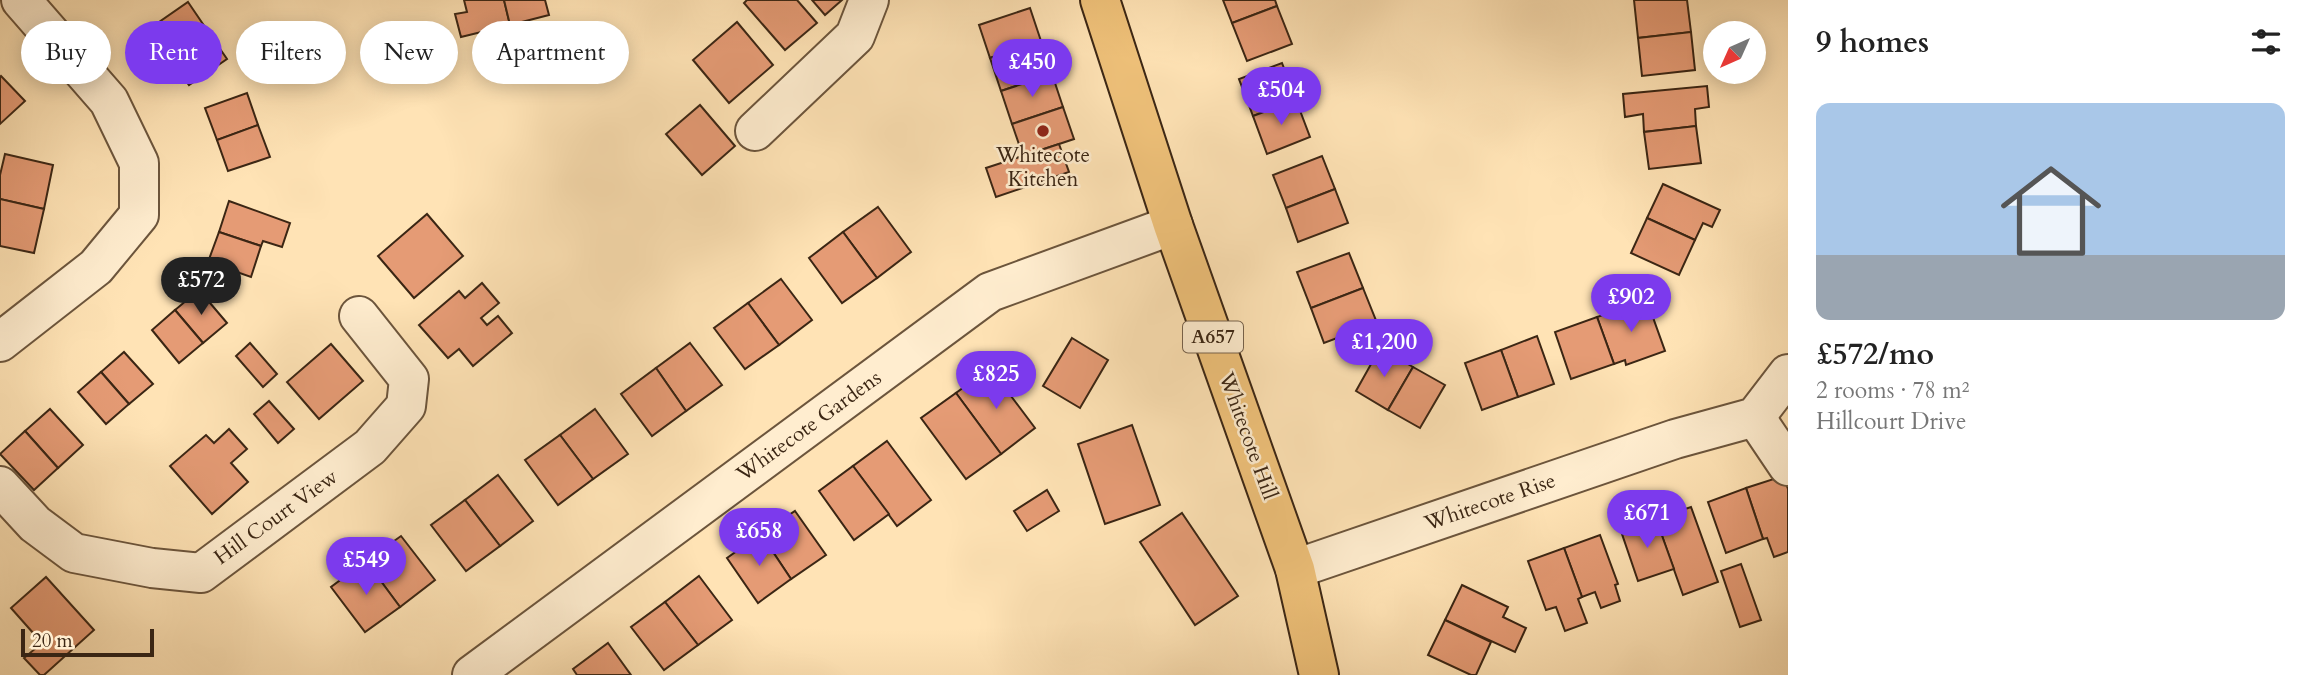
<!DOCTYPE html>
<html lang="en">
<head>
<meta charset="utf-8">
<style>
  :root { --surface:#fff; --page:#f6f6f6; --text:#222; --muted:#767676; --accent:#7c3aed }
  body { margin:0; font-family:Cardo,serif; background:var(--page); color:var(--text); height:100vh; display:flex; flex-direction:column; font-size:26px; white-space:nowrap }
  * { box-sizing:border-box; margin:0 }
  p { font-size:23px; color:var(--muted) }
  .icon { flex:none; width:38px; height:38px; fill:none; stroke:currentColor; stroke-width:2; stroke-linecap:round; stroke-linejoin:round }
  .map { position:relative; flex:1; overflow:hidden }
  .side { display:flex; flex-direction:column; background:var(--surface); width:525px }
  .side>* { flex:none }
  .banner { position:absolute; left:21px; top:21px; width:665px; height:63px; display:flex; gap:14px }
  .needle { width:46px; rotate:225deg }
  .controls { position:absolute; left:1703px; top:21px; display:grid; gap:14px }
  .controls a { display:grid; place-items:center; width:63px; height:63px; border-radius:50%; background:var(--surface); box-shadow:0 4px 18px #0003; font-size:35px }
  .scale { position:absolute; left:21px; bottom:18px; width:133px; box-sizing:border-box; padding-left:7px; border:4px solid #3b2614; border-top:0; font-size:19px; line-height:24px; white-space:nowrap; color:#3b2614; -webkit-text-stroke:5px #ffedcf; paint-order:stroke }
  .price { position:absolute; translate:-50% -60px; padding:0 16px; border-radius:24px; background:var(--accent); color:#fff; font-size:23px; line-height:46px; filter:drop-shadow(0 2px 4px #0008) }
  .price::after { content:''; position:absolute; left:50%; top:42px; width:21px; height:16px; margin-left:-10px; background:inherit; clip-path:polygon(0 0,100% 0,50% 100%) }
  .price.on { background:#222; color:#fff }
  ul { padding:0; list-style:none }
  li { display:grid; align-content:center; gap:14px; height:371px; padding:0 28px }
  li span { display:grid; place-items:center; height:217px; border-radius:14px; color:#555 }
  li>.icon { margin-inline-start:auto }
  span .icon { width:126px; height:126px; fill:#fffc; stroke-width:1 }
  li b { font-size:30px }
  h2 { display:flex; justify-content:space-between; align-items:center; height:84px; padding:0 28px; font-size:30px }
  .chip { padding:0 24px; border-radius:32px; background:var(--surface); box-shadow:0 4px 18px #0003; font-size:24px; line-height:63px }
  .chip.on { background:var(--accent); color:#fff }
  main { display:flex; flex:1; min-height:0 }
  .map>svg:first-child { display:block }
  .building { fill:#e59b75; stroke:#3b2614; stroke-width:2 }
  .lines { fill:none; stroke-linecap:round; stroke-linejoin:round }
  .minor-casing { stroke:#6c553c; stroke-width:42 }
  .major-casing { stroke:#3b2614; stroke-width:42 }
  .minor { stroke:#ffedcf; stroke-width:38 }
  .major { stroke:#f0c27a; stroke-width:38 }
  .poi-dot { fill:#8f2418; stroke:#ffedcf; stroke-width:2.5 }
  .labels { text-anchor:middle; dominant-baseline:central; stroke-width:5; stroke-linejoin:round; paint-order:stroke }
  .shield { fill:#ffedcf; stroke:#76624c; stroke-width:2 }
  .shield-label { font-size:19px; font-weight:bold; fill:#3b2614 }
  .poi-label { font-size:21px; fill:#3b2614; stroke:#ffedcf }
  .street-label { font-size:21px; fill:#3b2614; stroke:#ffedcf }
</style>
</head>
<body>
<main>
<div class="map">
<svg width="1788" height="675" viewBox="0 0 1788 675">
  <rect width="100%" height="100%" fill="#ffe3b5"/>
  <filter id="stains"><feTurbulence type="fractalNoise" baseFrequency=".00286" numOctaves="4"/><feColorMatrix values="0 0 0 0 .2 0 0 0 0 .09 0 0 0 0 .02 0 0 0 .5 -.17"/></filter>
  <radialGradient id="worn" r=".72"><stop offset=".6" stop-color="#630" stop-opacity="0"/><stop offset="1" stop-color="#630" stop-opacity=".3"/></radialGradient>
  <g class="building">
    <path d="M 464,0 L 504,0 L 510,25 L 461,37 L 455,14 L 467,12 Z"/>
    <path d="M 504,0 L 545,0 L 549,15 L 510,25 Z"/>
    <path d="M 747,0 L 797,0 L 817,23 L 785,50 L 744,3 Z"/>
    <path d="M 812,0 L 842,0 L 825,15 Z"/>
    <path d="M 1223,0 L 1275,0 L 1277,6 L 1232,23 Z"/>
    <path d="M 1634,0 L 1687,0 L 1691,32 L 1638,38 Z"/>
    <path d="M 188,2 L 207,30 L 169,57 L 149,29 Z"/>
    <path d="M 1277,6 L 1292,44 L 1247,61 L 1232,23 Z"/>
    <path d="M 1030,8 L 1041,41 L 990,58 L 979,25 Z"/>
    <path d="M 737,22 L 773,65 L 729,103 L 693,60 Z"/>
    <path d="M 207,30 L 227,59 L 189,85 L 169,57 Z"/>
    <path d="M 1691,32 L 1695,70 L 1642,76 L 1638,38 Z"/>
    <path d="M 1041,41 L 1052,74 L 1001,91 L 990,58 Z"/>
    <path d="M 1282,63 L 1296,100 L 1253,116 L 1239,79 Z"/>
    <path d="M 1052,74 L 1063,107 L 1012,124 L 1001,91 Z"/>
    <path d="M 1,76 L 25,101 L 0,124 L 0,77 Z"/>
    <path d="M 1707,86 L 1709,107 L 1695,109 L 1696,126 L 1644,132 L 1643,114 L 1625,117 L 1623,94 Z"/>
    <path d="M 247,93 L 258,125 L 217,140 L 205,108 Z"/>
    <path d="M 1296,100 L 1310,137 L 1267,154 L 1253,116 Z"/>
    <path d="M 700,105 L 735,146 L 702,175 L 666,134 Z"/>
    <path d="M 1063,107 L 1074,139 L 1023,156 L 1012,124 Z"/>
    <path d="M 258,125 L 270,157 L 228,171 L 217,140 Z"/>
    <path d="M 1696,126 L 1701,163 L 1649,169 L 1644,132 Z"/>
    <path d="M 1059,144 L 1069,172 L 996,197 L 986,168 Z"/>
    <path d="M 5,154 L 53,165 L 44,209 L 0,199 L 0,175 Z"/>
    <path d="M 1322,156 L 1335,189 L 1286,208 L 1273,175 Z"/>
    <path d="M 1663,184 L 1720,210 L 1712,227 L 1703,223 L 1695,240 L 1647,218 Z"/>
    <path d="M 1335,189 L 1348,223 L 1298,242 L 1286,208 Z"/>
    <path d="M 0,199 L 44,209 L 34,253 L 0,246 Z"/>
    <path d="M 229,201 L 290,223 L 282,247 L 263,241 L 261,246 L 219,232 Z"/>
    <path d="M 878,207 L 911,252 L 877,278 L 843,232 Z"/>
    <path d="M 427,214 L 463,256 L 414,298 L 378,256 Z"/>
    <path d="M 1647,218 L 1695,240 L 1679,275 L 1631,253 Z"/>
    <path d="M 219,232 L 261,246 L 251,277 L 208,262 Z"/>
    <path d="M 843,232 L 877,278 L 842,303 L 809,258 Z"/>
    <path d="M 1349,253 L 1363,288 L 1311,308 L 1297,272 Z"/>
    <path d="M 781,279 L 812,320 L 779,345 L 748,303 Z"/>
    <path d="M 482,283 L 499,303 L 481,318 L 487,325 L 498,316 L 512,333 L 473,366 L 459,349 L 448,358 L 419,325 L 459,291 L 465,298 Z"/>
    <path d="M 1363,288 L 1377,323 L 1324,343 L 1311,308 Z"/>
    <path d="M 199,290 L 227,323 L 203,343 L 175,310 Z"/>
    <path d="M 1640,302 L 1645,315 L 1651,312 L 1665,351 L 1626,365 L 1625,360 L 1614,364 L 1597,317 Z"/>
    <path d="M 748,303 L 779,345 L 745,369 L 714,328 Z"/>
    <path d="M 175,310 L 203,343 L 179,363 L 152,330 Z"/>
    <path d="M 1597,317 L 1614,364 L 1571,379 L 1555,332 Z"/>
    <path d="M 1537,336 L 1554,384 L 1518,397 L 1501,350 Z"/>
    <path d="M 1072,338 L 1108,360 L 1080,408 L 1043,386 Z"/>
    <path d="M 250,343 L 277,374 L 263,387 L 236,356 Z"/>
    <path d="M 690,343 L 722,385 L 686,411 L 656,368 Z"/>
    <path d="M 331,344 L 363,381 L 319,419 L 287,382 Z"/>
    <path d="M 1380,348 L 1413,367 L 1388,410 L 1356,391 Z"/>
    <path d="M 1501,350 L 1518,397 L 1482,410 L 1465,363 Z"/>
    <path d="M 124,352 L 153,384 L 129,404 L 101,372 Z"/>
    <path d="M 1413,367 L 1445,385 L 1420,428 L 1388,410 Z"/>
    <path d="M 656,368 L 686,411 L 652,436 L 621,394 Z"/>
    <path d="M 990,368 L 1035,428 L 1001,454 L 956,393 Z"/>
    <path d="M 101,372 L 129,404 L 106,424 L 78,392 Z"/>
    <path d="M 956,393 L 1001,454 L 966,479 L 921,418 Z"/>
    <path d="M 269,401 L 294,429 L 278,443 L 254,414 Z"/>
    <path d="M 50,409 L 83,445 L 58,468 L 25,431 Z"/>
    <path d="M 595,409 L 628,454 L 593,479 L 560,435 Z"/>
    <path d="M 1132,425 L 1160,505 L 1105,524 L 1078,444 Z"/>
    <path d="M 229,429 L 247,449 L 231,463 L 248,482 L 212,514 L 170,466 L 206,435 L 214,443 Z"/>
    <path d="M 25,431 L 58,468 L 34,490 L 0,454 Z"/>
    <path d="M 560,435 L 593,479 L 558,505 L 525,460 Z"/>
    <path d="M 887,441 L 931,500 L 897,526 L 853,466 Z"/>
    <path d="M 853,466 L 889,514 L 854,540 L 819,491 Z"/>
    <path d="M 498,475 L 533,521 L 500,546 L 465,500 Z"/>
    <path d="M 1783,476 L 1788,489 L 1788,552 L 1774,557 L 1767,538 L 1763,539 L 1746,488 Z"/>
    <path d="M 1746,488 L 1763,539 L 1726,553 L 1708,502 Z"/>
    <path d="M 1047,490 L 1059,511 L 1027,531 L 1014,511 Z"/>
    <path d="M 465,500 L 500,546 L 466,571 L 431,525 Z"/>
    <path d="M 1691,507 L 1718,582 L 1683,595 L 1656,519 Z"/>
    <path d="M 795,511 L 826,555 L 791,579 L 761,534 Z"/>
    <path d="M 1182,513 L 1238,596 L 1195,625 L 1140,542 Z"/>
    <path d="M 1656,519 L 1674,569 L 1638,581 L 1621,531 Z"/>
    <path d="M 761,534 L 791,579 L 758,603 L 727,558 Z"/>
    <path d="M 1600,535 L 1618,584 L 1615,585 L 1620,601 L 1601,608 L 1595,592 L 1582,597 L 1564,548 Z"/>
    <path d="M 401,536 L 435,580 L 400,607 L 366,561 Z"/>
    <path d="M 1564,548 L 1582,597 L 1578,599 L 1587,623 L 1565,631 L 1556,607 L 1546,610 L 1528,561 Z"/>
    <path d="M 366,561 L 400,607 L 365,632 L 331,587 Z"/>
    <path d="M 1741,564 L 1761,620 L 1740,627 L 1721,571 Z"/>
    <path d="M 699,576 L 732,620 L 698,645 L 665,602 Z"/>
    <path d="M 46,577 L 94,630 L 44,675 L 40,675 L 24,658 L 42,643 L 11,608 Z"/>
    <path d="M 1462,585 L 1508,607 L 1503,617 L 1526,628 L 1515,652 L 1445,620 Z"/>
    <path d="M 665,602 L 698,645 L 664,670 L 631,627 Z"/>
    <path d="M 1445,620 L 1491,642 L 1476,675 L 1471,675 L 1428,655 Z"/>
    <path d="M 608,643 L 631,675 L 577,675 L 573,669 Z"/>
  </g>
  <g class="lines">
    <g class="minor-casing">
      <g id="minor">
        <path d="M 755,131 L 855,36 L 869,0"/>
        <path d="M 0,342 L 96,267 L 139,215 L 139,163 L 109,101 L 21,0"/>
        <path d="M 1755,417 L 1788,466"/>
        <path d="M 0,486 L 35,524 L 74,553 L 152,568 L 201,573 L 370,447 L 406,406 L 409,379 L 359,316"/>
        <path d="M 1295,569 L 1675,439 L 1755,417 L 1788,374"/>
        <path d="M 472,675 L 990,292 L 1173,225"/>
      </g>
    </g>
    <g class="major-casing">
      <path id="major" d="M 1100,0 L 1173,225 L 1295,569 L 1319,675"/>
    </g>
    <use href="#minor" class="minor"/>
    <use href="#major" class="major"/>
  </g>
  <circle class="poi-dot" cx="1043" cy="131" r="7"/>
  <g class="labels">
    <rect class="shield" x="1183" y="321.5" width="60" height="31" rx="5"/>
    <g class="shield-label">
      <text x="1213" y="337">A657</text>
    </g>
    <g class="poi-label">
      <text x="1043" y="155">Whitecote<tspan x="1043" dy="24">Kitchen</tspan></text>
    </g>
    <g class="street-label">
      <text transform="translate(809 426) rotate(-36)">Whitecote Gardens</text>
      <text transform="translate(1248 436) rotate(70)">Whitecote Hill</text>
      <text transform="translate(1490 502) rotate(-19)">Whitecote Rise</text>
      <text transform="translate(276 517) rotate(-36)">Hill Court View</text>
    </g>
  </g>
  <rect width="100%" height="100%" filter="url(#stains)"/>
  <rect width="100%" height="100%" fill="url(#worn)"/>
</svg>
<div class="controls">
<a><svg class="needle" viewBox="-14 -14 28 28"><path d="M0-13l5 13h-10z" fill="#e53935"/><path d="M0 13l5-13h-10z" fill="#767676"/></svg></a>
</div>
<div class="scale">20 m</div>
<b class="price" style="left:1032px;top:99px">£450</b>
<b class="price" style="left:1281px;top:127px">£504</b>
<b class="price on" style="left:201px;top:317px">£572</b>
<b class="price" style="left:1631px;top:334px">£902</b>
<b class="price" style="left:1384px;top:379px">£1,200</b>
<b class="price" style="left:996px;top:411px">£825</b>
<b class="price" style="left:1647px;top:550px">£671</b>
<b class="price" style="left:759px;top:568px">£658</b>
<b class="price" style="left:366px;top:597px">£549</b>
<div class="banner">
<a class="chip">Buy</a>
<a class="chip on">Rent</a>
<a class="chip">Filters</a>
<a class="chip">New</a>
<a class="chip">Apartment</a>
</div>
</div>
<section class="side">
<h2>9 homes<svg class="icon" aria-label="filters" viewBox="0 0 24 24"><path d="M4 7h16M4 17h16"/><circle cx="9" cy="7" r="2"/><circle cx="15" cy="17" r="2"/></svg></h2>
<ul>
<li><span style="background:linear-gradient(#a9c7e8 70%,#9aa5b1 0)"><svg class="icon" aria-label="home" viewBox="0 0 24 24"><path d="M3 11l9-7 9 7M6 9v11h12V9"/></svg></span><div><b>£572/mo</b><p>2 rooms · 78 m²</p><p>Hillcourt Drive</p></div></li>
</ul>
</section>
</main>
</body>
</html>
